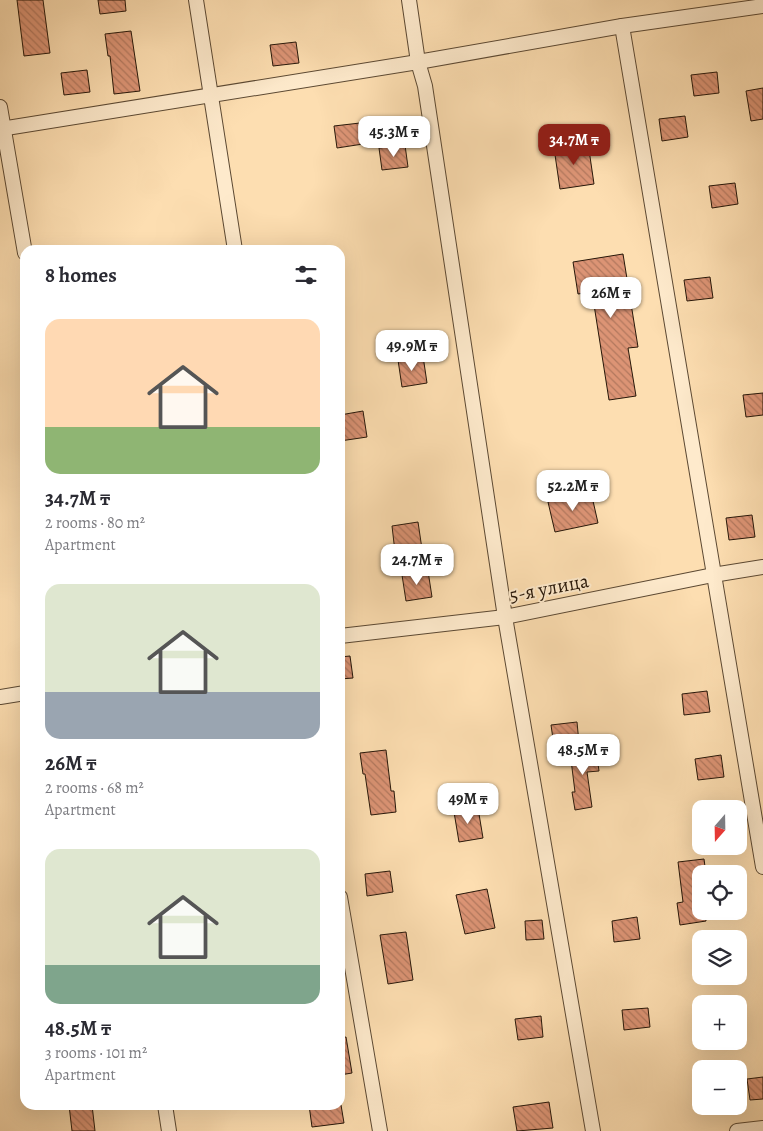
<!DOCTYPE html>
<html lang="en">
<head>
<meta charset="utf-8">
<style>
  :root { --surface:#fff; --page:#f7f7f7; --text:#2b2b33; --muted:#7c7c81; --accent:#8f2418 }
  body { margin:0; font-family:Alegreya,serif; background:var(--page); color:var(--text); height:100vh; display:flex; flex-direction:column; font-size:19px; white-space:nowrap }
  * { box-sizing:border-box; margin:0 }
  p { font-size:16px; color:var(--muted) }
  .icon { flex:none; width:28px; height:28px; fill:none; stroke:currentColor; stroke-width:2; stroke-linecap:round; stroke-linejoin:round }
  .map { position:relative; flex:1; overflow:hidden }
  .side { position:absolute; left:20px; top:245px; width:325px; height:865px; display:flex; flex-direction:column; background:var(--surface); border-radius:15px; box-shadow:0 5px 20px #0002 }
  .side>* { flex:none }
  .needle { width:32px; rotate:200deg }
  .buttons { position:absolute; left:692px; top:800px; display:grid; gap:10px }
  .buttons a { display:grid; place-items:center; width:55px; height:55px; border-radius:10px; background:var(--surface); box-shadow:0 5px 20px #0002; font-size:25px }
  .price { position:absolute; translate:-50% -42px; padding:0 11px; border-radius:10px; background:#fff; color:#222; font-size:16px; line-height:32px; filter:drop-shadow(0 1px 2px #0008) }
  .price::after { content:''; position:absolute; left:50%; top:30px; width:15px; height:11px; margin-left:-8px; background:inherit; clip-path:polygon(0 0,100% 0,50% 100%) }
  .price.on { background:var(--accent); color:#fff }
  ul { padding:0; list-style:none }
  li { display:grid; align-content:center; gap:10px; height:265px; padding:0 25px }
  li span { display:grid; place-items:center; height:155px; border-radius:15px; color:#555 }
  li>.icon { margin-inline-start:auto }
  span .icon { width:90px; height:90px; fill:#fffc; stroke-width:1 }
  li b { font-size:21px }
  h2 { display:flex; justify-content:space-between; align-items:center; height:60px; padding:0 25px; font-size:21px }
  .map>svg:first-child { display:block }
  .building { fill:url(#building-back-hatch); stroke:#271709 }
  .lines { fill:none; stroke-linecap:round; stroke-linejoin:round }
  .minor-casing { stroke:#5c4933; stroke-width:16 }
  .minor { stroke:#feeacc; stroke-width:14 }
  .labels { text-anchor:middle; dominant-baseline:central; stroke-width:4; stroke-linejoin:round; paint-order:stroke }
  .street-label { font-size:20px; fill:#271709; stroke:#feeacc }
</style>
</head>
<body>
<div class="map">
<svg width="763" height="1131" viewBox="0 0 763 1131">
  <defs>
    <pattern id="building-back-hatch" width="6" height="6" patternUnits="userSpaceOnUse" patternTransform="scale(1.25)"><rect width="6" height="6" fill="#dc9475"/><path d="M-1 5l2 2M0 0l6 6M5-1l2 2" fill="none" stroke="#b2785e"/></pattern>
  </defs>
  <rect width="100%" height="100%" fill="#fddeb1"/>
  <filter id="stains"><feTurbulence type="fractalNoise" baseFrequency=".004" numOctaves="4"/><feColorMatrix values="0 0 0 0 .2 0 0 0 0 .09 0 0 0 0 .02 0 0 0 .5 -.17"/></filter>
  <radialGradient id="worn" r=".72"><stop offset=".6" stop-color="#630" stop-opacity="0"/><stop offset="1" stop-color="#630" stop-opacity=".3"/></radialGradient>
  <g class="building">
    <path d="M 17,0 L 43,0 L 50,53 L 24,56 Z"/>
    <path d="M 98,0 L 125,0 L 126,11 L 100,14 Z"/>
    <path d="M 131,31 L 140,91 L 114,94 L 110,56 L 108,56 L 105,34 Z"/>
    <path d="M 296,42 L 299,63 L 273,66 L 270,45 Z"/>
    <path d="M 87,70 L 90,92 L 64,95 L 61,73 Z"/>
    <path d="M 717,72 L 719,93 L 694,96 L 691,75 Z"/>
    <path d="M 763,88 L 763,119 L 751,121 L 746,91 Z"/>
    <path d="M 685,116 L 688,137 L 662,141 L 659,119 Z"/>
    <path d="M 360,123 L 363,144 L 337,148 L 334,126 Z"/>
    <path d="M 588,143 L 594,184 L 560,189 L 554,148 Z"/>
    <path d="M 405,145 L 408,167 L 382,170 L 379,148 Z"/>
    <path d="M 735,183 L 738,204 L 712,208 L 709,186 Z"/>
    <path d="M 623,254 L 638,347 L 628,348 L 636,396 L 609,400 L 592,292 L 578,294 L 573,262 Z"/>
    <path d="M 710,277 L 713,298 L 687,301 L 684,280 Z"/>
    <path d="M 423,356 L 427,383 L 402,387 L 398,360 Z"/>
    <path d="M 763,393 L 763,415 L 746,417 L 743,395 Z"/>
    <path d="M 363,411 L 367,437 L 340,441 L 340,415 Z"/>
    <path d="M 591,492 L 598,523 L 555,532 L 548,502 Z"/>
    <path d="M 752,515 L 755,537 L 729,540 L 726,518 Z"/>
    <path d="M 418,522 L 422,549 L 395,552 L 392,526 Z"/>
    <path d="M 428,571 L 432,597 L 406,601 L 402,575 Z"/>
    <path d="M 350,656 L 353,678 L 340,679 L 340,657 Z"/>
    <path d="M 707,691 L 710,712 L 684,715 L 682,694 Z"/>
    <path d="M 577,722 L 579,743 L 554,746 L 551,725 Z"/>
    <path d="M 596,749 L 599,771 L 587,772 L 592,807 L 575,810 L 572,792 L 575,792 L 570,752 Z"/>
    <path d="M 386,750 L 391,791 L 394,791 L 396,812 L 371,815 L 365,774 L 363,774 L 360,753 Z"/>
    <path d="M 721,755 L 724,777 L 698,780 L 695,759 Z"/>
    <path d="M 478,808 L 483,838 L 459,842 L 454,812 Z"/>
    <path d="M 704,859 L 706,874 L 701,874 L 701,911 L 705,911 L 706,921 L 680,925 L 677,903 L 683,902 L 678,862 Z"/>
    <path d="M 390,871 L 393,892 L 367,896 L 365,874 Z"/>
    <path d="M 487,889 L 495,928 L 465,934 L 456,895 Z"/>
    <path d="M 637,917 L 640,939 L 614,942 L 612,921 Z"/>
    <path d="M 542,920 L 544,939 L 526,940 L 525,921 Z"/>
    <path d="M 406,932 L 413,980 L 388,984 L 380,935 Z"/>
    <path d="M 648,1008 L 650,1027 L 624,1030 L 622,1010 Z"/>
    <path d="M 541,1016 L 543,1037 L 518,1040 L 515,1019 Z"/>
    <path d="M 346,1037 L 352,1073 L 340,1075 L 340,1038 Z"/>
    <path d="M 763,1077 L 763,1099 L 750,1100 L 747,1079 Z"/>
    <path d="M 549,1102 L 553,1128 L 517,1131 L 513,1107 Z"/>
    <path d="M 69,1105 L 92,1105 L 95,1131 L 72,1131 Z"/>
    <path d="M 309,1105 L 341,1105 L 344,1123 L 312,1127 Z"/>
  </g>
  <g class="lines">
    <g class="minor-casing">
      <g id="minor">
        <path d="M 196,0 L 235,250"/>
        <path d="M 409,0 L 418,62 L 425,86 L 505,617 L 593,1131"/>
        <path d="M 622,26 L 763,867"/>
        <path d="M 0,107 L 25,253"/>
        <path d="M 0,129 L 418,62 L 622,26 L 763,6"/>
        <path d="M 340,636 L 505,617 L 713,575 L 763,567"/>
        <path d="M 0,697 L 25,693"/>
        <path d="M 340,897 L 380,1131"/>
        <path d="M 165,1105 L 169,1131"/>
        <path d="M 737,1131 L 763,1128"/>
      </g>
    </g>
    <use href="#minor" class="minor"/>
  </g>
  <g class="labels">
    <g class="street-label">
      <text transform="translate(549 588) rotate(-11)">5-я улица</text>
    </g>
  </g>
  <rect width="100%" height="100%" filter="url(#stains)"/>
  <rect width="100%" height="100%" fill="url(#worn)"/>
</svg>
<div class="buttons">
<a><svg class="needle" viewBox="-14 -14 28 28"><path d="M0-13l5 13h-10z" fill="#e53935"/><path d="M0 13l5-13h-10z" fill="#7c7c81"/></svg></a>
<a><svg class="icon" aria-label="locate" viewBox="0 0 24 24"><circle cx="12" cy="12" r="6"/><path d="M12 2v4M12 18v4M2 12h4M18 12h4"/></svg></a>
<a><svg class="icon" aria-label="layers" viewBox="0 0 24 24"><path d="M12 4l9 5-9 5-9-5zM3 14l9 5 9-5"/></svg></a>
<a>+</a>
<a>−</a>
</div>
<b class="price" style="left:394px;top:158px">45.3M ₸</b>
<b class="price on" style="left:574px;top:166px">34.7M ₸</b>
<b class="price" style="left:611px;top:319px">26M ₸</b>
<b class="price" style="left:412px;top:372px">49.9M ₸</b>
<b class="price" style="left:573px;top:512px">52.2M ₸</b>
<b class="price" style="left:417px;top:586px">24.7M ₸</b>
<b class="price" style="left:583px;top:776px">48.5M ₸</b>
<b class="price" style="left:468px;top:825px">49M ₸</b>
<section class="side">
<h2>8 homes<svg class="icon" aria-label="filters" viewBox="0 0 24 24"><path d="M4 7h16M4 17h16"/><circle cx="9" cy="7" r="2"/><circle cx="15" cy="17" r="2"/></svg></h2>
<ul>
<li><span style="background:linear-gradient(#ffd9b3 70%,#8fb573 0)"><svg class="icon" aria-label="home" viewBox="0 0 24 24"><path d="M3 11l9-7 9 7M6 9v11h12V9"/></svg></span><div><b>34.7M ₸</b><p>2 rooms · 80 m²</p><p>Apartment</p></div></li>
<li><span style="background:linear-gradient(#dfe7d0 70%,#9aa5b1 0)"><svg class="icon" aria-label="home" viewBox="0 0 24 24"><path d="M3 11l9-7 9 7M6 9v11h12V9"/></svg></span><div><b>26M ₸</b><p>2 rooms · 68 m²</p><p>Apartment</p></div></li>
<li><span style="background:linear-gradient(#dfe7d0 75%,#7fa58c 0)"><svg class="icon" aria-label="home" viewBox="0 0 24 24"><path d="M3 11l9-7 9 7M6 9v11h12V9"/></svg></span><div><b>48.5M ₸</b><p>3 rooms · 101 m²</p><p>Apartment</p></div></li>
</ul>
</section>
</div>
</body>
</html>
